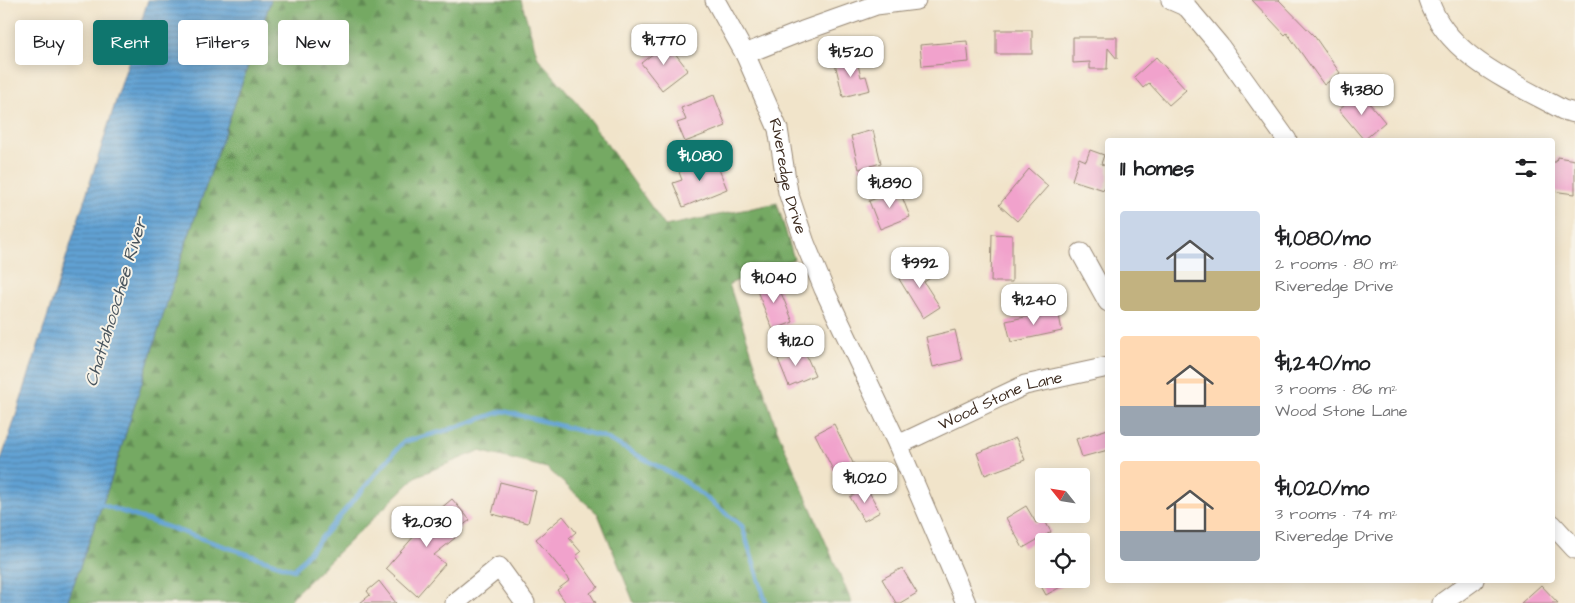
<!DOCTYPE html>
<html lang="en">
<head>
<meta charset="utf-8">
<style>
  :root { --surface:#fff; --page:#f6f6f6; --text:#202124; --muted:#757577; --accent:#0f766e }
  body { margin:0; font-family:"Architects Daughter",sans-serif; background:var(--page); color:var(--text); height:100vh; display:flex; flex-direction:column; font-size:19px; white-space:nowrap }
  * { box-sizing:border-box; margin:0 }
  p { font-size:16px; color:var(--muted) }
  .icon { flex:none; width:28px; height:28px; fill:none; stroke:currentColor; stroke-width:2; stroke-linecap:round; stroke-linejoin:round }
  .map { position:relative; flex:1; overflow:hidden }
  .side { position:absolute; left:1105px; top:138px; width:450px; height:445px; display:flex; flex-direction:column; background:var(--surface); border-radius:5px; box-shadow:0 2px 12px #0003 }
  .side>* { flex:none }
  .top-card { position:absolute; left:15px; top:20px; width:475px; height:45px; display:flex; gap:10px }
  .needle { width:32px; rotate:300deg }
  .fabs { position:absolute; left:1035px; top:468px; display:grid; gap:10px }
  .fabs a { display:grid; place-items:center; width:55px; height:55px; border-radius:5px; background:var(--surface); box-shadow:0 2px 12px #0003; font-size:25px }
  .price { position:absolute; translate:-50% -42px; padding:0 11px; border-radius:10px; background:#fff; color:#222; font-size:16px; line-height:32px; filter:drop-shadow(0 1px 2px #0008) }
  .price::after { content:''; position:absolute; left:50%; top:30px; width:15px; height:11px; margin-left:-8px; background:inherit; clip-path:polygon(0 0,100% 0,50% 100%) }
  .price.on { background:var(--accent); color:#fff }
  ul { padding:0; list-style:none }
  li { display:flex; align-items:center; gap:15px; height:125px; padding:0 15px }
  li span { display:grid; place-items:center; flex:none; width:140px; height:100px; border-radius:5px; color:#555 }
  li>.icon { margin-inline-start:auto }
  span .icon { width:60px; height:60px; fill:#fffc; stroke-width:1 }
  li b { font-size:21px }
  h2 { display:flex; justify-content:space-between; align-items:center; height:60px; padding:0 15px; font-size:21px }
  .tag { padding:0 18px; border-radius:5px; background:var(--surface); box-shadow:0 2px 12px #0003; font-size:18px; line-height:45px }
  .tag.on { background:var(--accent); color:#fff }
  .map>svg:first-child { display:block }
  .forest { fill:url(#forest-firs); stroke:#586a41 }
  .water { fill:url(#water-rules); stroke:#4e6678 }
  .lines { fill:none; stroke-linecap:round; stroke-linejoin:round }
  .stream { stroke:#61a1d3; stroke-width:4.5 }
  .building { fill:#f1a2cc }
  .minor-casing { stroke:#968774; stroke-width:21 }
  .minor { stroke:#fff; stroke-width:19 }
  .labels { text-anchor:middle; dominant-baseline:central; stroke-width:4; stroke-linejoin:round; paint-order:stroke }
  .street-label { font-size:16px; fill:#3b2a1e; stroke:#f7f3e8 }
  .water-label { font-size:18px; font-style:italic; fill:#48545d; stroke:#f7f3e8 }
</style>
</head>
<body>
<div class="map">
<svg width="1575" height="603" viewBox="0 0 1575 603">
  <defs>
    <pattern id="forest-firs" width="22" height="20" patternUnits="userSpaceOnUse" patternTransform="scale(1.25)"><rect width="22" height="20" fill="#75a964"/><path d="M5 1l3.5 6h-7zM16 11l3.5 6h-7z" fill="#618a52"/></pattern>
    <pattern id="water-rules" width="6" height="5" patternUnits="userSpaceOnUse" patternTransform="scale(1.25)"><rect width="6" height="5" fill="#61a1d3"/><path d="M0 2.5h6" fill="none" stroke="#5183ab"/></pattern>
  </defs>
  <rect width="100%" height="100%" fill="#f7f3e8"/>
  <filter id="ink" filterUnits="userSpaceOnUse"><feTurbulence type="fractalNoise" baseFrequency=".02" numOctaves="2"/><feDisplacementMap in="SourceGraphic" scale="10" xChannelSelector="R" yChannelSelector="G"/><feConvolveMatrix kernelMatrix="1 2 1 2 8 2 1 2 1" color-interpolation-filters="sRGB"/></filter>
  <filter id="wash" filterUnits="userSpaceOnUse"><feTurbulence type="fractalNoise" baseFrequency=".0096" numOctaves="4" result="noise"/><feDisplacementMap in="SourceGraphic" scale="20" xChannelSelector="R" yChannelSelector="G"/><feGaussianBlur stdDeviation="1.12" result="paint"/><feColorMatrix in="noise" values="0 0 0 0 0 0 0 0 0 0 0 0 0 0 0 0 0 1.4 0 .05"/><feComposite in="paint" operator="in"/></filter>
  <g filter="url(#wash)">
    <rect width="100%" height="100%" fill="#f1e4ca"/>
    <path class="forest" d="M 271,0 L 521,0 L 538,58 L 579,105 L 665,226 L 777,203 L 794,259 L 729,284 L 777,430 L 852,603 L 634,603 L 598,514 L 547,468 L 479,451 L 417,476 L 296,593 L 288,603 L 67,603 L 112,477 L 185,246 Z"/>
    <path class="water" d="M 148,0 L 271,0 L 185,246 L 112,477 L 67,603 L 0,603 L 0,463 L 13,425 Z"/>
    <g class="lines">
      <path class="stream" d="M 97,503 L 294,570 L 403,442 L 448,430 L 503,411 L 604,437 L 683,480 L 742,526 L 766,603"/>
    </g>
    <g id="blocks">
      <g class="building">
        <path d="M 1252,0 L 1279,0 L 1315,37 L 1340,73 L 1324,85 L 1287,33 L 1285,35 Z"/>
        <rect x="996" y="30" width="36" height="24"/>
        <path d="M 1073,37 L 1117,37 L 1117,59 L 1108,48 L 1107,69 L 1090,69 L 1090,62 L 1073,63 Z"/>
        <path d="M 967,41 L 969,62 L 922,66 L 920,45 Z"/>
        <path d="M 667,43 L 688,70 L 662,90 L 641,63 Z"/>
        <path d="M 856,57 L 861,77 L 866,76 L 870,90 L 843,97 L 835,63 Z"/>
        <path d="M 1156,57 L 1186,90 L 1169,105 L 1149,83 L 1143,88 L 1134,77 Z"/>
        <path d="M 1360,92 L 1385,122 L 1364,140 L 1339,110 Z"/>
        <path d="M 714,95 L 726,126 L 685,142 L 677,123 L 686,120 L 681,108 Z"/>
        <path d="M 873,130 L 881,163 L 859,169 L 851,136 Z"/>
        <path d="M 1090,150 L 1104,155 L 1101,164 L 1108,167 L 1108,180 L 1104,190 L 1072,180 L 1079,158 L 1086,161 Z"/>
        <path d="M 714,157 L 727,189 L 683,207 L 673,183 L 682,180 L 679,172 Z"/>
        <path d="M 1557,157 L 1575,160 L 1575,194 L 1552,191 L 1552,162 L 1556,162 Z"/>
        <path d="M 1029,169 L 1048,186 L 1017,221 L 999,205 Z"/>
        <path d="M 899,189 L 910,217 L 880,229 L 869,201 Z"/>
        <path d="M 992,234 L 1012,235 L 1012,282 L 991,282 Z"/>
        <path d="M 926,262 L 935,275 L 924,282 L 940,307 L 923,318 L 899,279 Z"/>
        <path d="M 775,278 L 793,322 L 773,330 L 755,286 Z"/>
        <path d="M 1058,310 L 1062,331 L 1011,342 L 1006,321 Z"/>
        <path d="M 955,330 L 962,360 L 933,367 L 926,337 Z"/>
        <path d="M 803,348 L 815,375 L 789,386 L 778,359 Z"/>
        <path d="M 834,424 L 854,465 L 835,474 L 815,434 Z"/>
        <path d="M 1108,429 L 1108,450 L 1082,457 L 1076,439 Z"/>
        <path d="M 1016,438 L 1025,460 L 985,475 L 977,453 Z"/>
        <path d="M 500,482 L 536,491 L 528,523 L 492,514 Z"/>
        <path d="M 867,488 L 880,512 L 864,521 L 850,497 Z"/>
        <path d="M 452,499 L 470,520 L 452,534 L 455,538 L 434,555 L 445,564 L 417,596 L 386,568 L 423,526 L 422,524 Z"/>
        <path d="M 1026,506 L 1036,523 L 1044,519 L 1051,532 L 1023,548 L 1006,518 Z"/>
        <path d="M 563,516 L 576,532 L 569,538 L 581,552 L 576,556 L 598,587 L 590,593 L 596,603 L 566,603 L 557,590 L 570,580 L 536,539 Z"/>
        <path d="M 902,568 L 917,593 L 900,603 L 896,603 L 882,579 Z"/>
        <path d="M 1037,579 L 1075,579 L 1046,595 Z"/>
        <path d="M 379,581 L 396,603 L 360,603 L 370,595 L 367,591 Z"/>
        <path d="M 1541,585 L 1558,603 L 1521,603 Z"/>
      </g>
    </g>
  </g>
  <g filter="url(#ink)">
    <use href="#blocks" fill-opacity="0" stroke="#968774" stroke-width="1"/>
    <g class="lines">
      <g class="minor-casing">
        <g id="minor">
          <path id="s1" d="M 715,0 L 745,54 L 778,129 L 788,192 L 805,243 L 824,289 L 898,445 L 966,603"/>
          <path d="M 1171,0 L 1187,7 L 1219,45 L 1287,140"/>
          <path d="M 1429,0 C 1446,56 1516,84 1563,110 L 1575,113"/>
          <path d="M 745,54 L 803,31 L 876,5 L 916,0"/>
          <path d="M 1081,253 L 1108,302"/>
          <path id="s2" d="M 898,445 L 1025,385 L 1108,367"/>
          <path d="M 1552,524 L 1575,549"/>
          <path d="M 455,603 L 499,567 L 525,603"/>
          <path d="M 1442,603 L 1474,580"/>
        </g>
      </g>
      <use href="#minor" class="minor"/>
    </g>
  </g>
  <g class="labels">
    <g class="street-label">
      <text stroke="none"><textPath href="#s1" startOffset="192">Riveredge Drive</textPath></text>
      <text stroke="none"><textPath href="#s2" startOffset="112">Wood Stone Lane</textPath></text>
    </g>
    <g class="water-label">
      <text transform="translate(116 302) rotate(-73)">Chattahoochee River</text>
    </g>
  </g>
</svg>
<div class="fabs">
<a><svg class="needle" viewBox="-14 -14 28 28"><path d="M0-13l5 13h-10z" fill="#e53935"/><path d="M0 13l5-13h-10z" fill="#757577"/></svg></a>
<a><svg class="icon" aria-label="locate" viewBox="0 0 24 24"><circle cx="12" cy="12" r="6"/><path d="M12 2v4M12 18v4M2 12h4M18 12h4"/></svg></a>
</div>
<b class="price" style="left:664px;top:66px">$1,770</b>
<b class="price" style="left:851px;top:78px">$1,520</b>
<b class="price" style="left:1362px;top:116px">$1,380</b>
<b class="price on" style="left:700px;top:182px">$1,080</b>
<b class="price" style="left:890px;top:209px">$1,890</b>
<b class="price" style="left:920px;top:289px">$992</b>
<b class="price" style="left:774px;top:304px">$1,040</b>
<b class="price" style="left:1034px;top:326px">$1,240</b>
<b class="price" style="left:796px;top:367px">$1,120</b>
<b class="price" style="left:865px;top:504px">$1,020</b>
<b class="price" style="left:427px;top:548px">$2,030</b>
<div class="top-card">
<a class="tag">Buy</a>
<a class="tag on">Rent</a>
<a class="tag">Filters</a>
<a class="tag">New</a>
</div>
<section class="side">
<h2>11 homes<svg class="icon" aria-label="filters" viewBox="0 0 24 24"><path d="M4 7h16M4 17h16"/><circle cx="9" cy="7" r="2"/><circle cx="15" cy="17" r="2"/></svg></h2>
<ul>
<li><span style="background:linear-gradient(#c9d6e8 60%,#c2b280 0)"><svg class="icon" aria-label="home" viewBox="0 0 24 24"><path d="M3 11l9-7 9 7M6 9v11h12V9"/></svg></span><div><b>$1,080/mo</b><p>2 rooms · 80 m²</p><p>Riveredge Drive</p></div></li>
<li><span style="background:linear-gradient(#ffd9b3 70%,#9aa5b1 0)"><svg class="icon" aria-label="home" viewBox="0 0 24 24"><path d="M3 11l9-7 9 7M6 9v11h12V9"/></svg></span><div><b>$1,240/mo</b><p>3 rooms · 86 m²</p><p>Wood Stone Lane</p></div></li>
<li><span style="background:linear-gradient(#ffd9b3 70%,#9aa5b1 0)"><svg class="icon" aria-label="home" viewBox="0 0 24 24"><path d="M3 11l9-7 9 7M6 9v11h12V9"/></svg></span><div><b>$1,020/mo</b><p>3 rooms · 74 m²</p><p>Riveredge Drive</p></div></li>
</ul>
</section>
</div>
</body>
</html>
